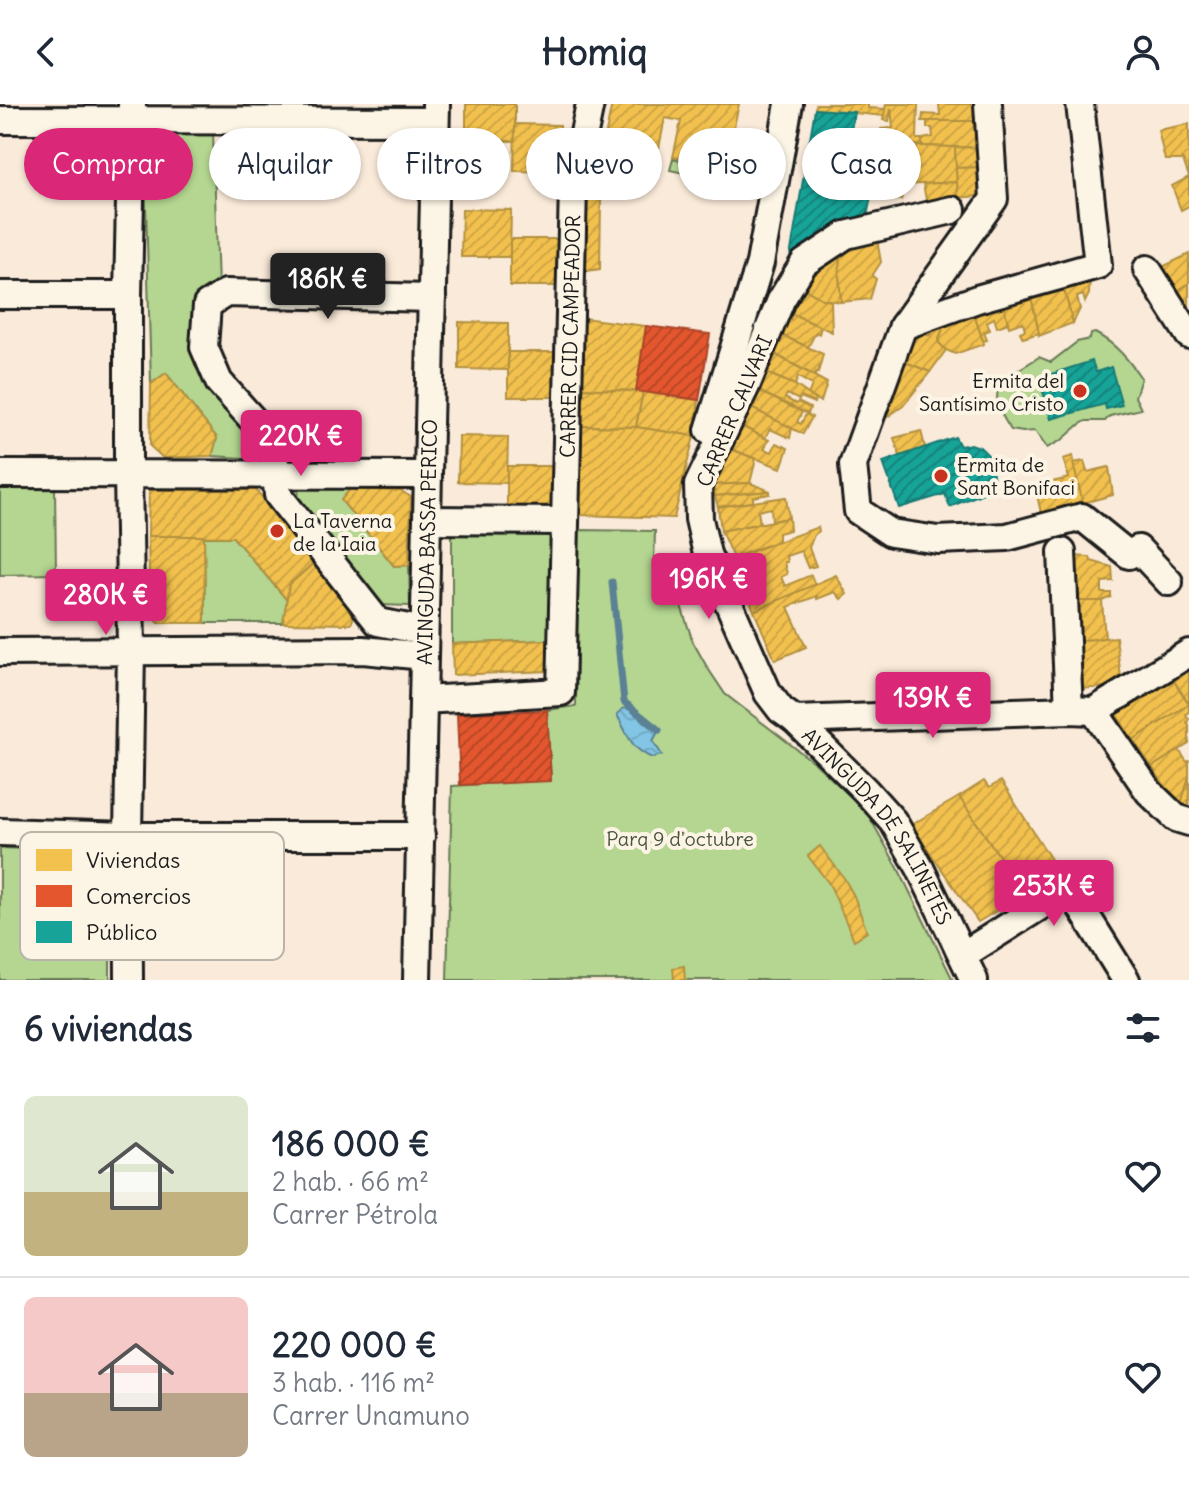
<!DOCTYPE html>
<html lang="es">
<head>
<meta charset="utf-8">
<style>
  :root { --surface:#fff; --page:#f6f6f7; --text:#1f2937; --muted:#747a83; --line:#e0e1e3; --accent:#db2777 }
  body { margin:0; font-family:Delius,sans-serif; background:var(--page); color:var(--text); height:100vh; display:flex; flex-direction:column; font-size:30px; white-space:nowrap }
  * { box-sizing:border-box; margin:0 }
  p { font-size:26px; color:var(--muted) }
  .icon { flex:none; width:44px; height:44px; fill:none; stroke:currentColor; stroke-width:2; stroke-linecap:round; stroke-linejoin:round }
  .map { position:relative; height:876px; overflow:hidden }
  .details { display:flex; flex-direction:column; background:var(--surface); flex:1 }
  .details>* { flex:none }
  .hud { position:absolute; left:24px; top:24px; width:1142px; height:72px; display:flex; gap:16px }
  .price { position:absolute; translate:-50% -68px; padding:0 18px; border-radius:8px; background:var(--accent); color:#fff; font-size:26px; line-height:52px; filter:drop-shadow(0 2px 4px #0008) }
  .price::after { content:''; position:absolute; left:50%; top:48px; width:24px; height:18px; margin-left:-12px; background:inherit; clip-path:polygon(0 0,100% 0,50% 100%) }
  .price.current { background:#222; color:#fff }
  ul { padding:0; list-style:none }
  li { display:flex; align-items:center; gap:24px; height:200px; padding:0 24px }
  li+li { border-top:2px solid var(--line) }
  li span { display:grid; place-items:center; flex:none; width:224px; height:160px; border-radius:12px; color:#555 }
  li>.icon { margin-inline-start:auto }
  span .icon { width:96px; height:96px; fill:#fffc; stroke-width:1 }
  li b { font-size:34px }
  h2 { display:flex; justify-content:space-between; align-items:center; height:96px; padding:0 24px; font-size:34px }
  .chip { padding:0 28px; border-radius:36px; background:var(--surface); box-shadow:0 2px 6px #0004; font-size:28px; line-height:72px }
  .chip.current { background:var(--accent); color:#fff }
  header { display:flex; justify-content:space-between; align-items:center; height:104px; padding:0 24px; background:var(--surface); font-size:36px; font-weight:700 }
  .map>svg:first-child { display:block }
  .green { fill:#b4d690; stroke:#687956; stroke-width:2 }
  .water { fill:url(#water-waves); stroke:#5a8194; stroke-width:2 }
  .homes { fill:url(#homes-hatch); stroke:#b2903f; stroke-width:2 }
  .shops { fill:url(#shops-hatch); stroke:#a84529; stroke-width:2 }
  .public { fill:url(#public-hatch); stroke:#187a73; stroke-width:2 }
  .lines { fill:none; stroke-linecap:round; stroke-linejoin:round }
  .stream { stroke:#5a8194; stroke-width:7 }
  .street-casing { stroke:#1c1c1c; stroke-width:32 }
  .street { stroke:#fcf5e5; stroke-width:26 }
  .poi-dot { fill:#c8321e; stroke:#fcf5e5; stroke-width:3 }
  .labels { text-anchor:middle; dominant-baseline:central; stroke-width:8; stroke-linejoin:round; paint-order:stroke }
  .street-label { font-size:20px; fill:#1c1c1c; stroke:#fcf5e5 }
  .poi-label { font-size:20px; fill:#1c1c1c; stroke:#fcf5e5; text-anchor:start }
  .park-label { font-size:20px; fill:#4a543f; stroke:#fcf5e5 }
  .key { fill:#fcf5e5; stroke:#b9b4a9; stroke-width:2 }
  .key-label { font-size:22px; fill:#1c1c1c }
</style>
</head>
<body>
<header><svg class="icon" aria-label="back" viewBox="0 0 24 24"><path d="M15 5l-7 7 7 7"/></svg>Homiq<svg class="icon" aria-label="person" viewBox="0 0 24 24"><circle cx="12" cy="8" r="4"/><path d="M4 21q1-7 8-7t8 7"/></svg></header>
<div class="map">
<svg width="1189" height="876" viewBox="0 0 1189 876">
  <defs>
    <pattern id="water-waves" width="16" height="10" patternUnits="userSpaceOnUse" patternTransform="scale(2)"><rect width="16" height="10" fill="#83c5e4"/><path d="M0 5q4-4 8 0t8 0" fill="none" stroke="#71a9c3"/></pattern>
    <pattern id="homes-hatch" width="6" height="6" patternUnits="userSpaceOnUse" patternTransform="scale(2)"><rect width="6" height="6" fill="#f2c14e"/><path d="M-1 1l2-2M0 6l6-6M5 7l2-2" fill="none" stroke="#cfa544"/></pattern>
    <pattern id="shops-hatch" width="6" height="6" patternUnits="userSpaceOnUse" patternTransform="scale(2)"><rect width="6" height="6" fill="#e4572e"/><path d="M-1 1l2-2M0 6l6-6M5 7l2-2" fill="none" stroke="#b84726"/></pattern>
    <pattern id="public-hatch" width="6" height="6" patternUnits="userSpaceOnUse" patternTransform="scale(2)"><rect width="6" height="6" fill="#17a398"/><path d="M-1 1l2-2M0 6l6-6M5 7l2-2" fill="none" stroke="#14847b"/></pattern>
  </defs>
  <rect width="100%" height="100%" fill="#faead9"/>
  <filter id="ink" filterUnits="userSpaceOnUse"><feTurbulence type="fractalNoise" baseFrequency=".0125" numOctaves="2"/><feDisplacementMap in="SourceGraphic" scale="16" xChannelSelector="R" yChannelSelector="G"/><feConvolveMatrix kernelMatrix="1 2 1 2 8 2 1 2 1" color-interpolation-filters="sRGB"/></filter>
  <g filter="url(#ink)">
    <g class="green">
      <path d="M 213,27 L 218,184 L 197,209 L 196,264 L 260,338 L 262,355 L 212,352 L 217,334 L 166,269 L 151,280 L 144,30 Z"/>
      <path d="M 603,41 L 654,50 L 652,63 L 600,53 Z"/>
      <path d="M 673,55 L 723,67 L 721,77 L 670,66 Z"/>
      <path d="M 1095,229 C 1116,240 1128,255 1141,274 L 1135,293 L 1141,305 L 1110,312 L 1105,317 L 1086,317 L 1079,321 L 1062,336 L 1047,344 L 1035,327 L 1023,328 L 1011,326 C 981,282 1003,276 1039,253 L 1051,258 L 1077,238 L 1090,235 L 1091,230 Z"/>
      <path d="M 299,383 L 350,385 L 342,397 L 394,462 L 409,461 L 410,502 L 379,501 L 298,393 Z"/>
      <path d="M 0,385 L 55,385 L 56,470 L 0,471 Z"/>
      <path d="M 452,425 L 550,425 L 550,536 L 452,540 Z"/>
      <path d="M 578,426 L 655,427 L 654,461 L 668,462 L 693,538 L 707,563 L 725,590 L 816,660 L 866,707 L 898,764 L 953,876 L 447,876 L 452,682 L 551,676 L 547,606 L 576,602 Z"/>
      <path d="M 204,433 L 233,433 L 287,496 L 283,519 L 205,519 Z"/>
      <path d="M 0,744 L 97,747 L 97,761 L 110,761 L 110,876 L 0,876 Z"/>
    </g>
    <path class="water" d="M 626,604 L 639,610 L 659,626 L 653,637 L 662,651 L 652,654 C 629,643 629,632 617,611 L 622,605 Z"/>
    <g class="homes">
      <rect x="466" y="0" width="49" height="37"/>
      <path d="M 612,0 L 739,0 L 725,64 L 673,53 L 681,17 L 665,14 L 658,49 L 604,38 Z"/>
      <path d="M 816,0 L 868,0 L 868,4 L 886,5 L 884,12 L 815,5 Z"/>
      <path d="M 886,0 L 918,0 L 917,35 L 922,35 L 922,42 L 880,36 L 881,25 L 893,24 L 891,4 L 889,17 L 883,16 Z"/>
      <path d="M 939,0 L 982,0 L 983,17 L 922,17 L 923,10 L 940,11 Z"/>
      <path d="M 927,17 L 983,17 L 985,44 L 922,42 L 922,35 L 933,33 L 932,24 L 927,24 Z"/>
      <path d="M 515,20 L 560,21 L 559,68 L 514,67 Z"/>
      <path d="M 1189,20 L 1189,73 L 1183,56 L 1165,56 L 1158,26 Z"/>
      <path d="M 917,42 L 955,43 L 957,78 L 905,81 Z"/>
      <path d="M 955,43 L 985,44 L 986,63 L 956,64 Z"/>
      <path d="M 877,51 L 913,55 L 901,96 L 871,92 Z"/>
      <path d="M 986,63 L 988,91 L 958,94 L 956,64 Z"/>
      <path d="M 1189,73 L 1189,102 L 1181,106 L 1172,82 Z"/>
      <path d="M 957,78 L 958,94 L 927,101 L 923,80 Z"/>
      <path d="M 587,93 L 601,95 L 600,165 L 585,167 Z"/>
      <path d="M 462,105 L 511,106 L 510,153 L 461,153 Z"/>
      <path d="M 510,135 L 559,135 L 558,182 L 510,182 Z"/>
      <path d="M 877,136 L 881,158 L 872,172 L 876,175 L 870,195 L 841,198 L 839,172 L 840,146 Z"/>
      <path d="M 840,146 L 839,172 L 841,198 L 822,195 L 803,184 L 826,154 Z"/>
      <path d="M 1189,150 L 1189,179 L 1171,192 L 1154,167 Z"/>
      <path d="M 1090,173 L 1089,190 L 1085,198 L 1083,191 L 1077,193 L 1080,205 L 1073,219 L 1062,179 Z"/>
      <path d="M 1062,179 L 1073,219 L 1039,232 L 1030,188 Z"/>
      <path d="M 1189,179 L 1189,217 L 1171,192 Z"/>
      <path d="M 803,184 L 822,195 L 831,197 L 832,228 L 786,207 Z"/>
      <path d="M 1030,188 L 1039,229 L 1023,234 L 1020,228 L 1025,226 L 1023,218 L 1009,223 L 1002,195 Z"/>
      <path d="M 1002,195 L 1008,219 L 997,223 L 994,214 L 987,218 L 990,226 L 984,228 L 987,236 L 983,237 L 972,205 Z"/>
      <path d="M 972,205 L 984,240 L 955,250 L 946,246 L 938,238 L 946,215 Z"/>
      <path d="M 786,207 L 821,223 L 819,230 L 816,228 L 808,243 L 777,229 Z"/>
      <path d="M 583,214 L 646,222 L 636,287 L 582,284 Z"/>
      <path d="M 946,215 L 938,238 L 946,246 L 930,268 L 903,257 L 914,226 L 927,221 L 926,231 L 930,231 L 936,218 Z"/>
      <path d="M 459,218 L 508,219 L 508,266 L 459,265 Z"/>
      <path d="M 777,229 L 823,250 L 818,269 L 816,268 L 815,272 L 769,247 Z"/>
      <path d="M 769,247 L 827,279 L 821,298 L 808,291 L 812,281 L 798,273 L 795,281 L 761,267 Z"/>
      <rect x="508" y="248" width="47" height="45"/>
      <path d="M 903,257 L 930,268 L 903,302 L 887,313 L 882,311 Z"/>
      <path d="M 761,267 L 795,281 L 815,295 L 814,299 L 801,293 L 799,296 L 787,290 L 785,294 L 796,300 L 798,298 L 810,304 L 808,310 L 754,285 Z"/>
      <path d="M 166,269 L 217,334 L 212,352 L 163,354 L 150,342 L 151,280 Z"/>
      <path d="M 582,284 L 643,288 L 636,323 L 581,322 Z"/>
      <path d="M 754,285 L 802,308 L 797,318 L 801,320 L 806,310 L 812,313 L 803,330 L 747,302 Z"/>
      <path d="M 643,288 L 699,296 L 694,332 L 636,323 Z"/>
      <path d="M 747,302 L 792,324 L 790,334 L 770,325 L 765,334 L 739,321 Z"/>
      <path d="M 739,321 L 769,336 L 764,345 L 772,348 L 776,339 L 788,344 L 781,364 L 728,344 Z"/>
      <path d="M 581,322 L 636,323 L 694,332 L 674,414 L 579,411 Z"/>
      <path d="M 921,327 L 925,343 L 900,352 L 894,334 Z"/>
      <path d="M 459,332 L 508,333 L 507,379 L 458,378 Z"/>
      <path d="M 728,344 L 756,355 L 750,379 L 713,381 Z"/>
      <path d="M 1073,352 L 1083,399 L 1041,409 L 1035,382 L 1069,374 L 1063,355 Z"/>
      <path d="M 1084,357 L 1087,368 L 1109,363 L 1113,391 L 1083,399 L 1073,359 Z"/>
      <path d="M 507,362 L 554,362 L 553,406 L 507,405 Z"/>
      <path d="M 750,379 L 770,387 L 715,392 L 713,381 Z"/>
      <path d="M 350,385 L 401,387 L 411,393 L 409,461 L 394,462 L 341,396 Z"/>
      <path d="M 149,386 L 256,386 L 316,457 L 289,481 L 287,496 L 233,433 L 148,432 Z"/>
      <path d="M 770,387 L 770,390 L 753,393 L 753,398 L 718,403 L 715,392 Z"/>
      <path d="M 786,393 L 789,414 L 772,417 L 771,404 L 758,407 L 760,419 L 721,427 L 718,403 Z"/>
      <path d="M 789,414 L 790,426 L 778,429 L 778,437 L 733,454 L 721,427 Z"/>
      <path d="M 818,423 L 819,427 L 814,431 L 809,444 L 816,462 L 808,464 L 801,447 L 786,452 L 787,458 L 784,458 L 787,470 L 781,473 L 785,482 L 811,471 L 815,481 L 754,507 L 733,454 Z"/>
      <path d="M 148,432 L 204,432 L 205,519 L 158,519 L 150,510 Z"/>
      <path d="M 1069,452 L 1090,453 L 1091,457 L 1112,463 L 1113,477 L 1102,478 L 1102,489 L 1111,489 L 1111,493 L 1102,497 L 1072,497 Z"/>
      <path d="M 316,457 L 356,507 L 351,520 L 283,519 L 289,481 Z"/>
      <path d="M 836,471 L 847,490 L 841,495 L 835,488 L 817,495 L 817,492 L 788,503 L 806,543 L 775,556 L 754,507 Z"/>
      <path d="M 1072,497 L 1102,497 L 1105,534 L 1075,537 Z"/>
      <path d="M 1116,533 L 1122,582 L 1078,585 L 1075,537 Z"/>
      <path d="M 550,536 L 551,567 L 453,571 L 452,540 Z"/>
      <path d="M 1189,559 L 1189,600 L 1170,571 Z"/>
      <path d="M 1170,571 L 1189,600 L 1133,636 L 1114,607 Z"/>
      <path d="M 1189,600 L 1189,608 L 1186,610 L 1189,615 L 1187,618 L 1189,621 L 1189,640 L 1152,663 L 1133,636 Z"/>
      <path d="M 1179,646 L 1187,658 L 1189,657 L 1189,673 L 1181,700 L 1177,700 L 1152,663 Z"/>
      <path d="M 1189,673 L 1189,702 L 1181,700 Z"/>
      <path d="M 984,677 L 989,684 L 1001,677 L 1054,760 L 1040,767 L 1046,777 L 1025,790 L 959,693 Z"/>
      <path d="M 959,693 L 1025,790 L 978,818 L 911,721 Z"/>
      <path d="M 820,742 L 844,774 L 854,792 L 867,828 L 854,836 L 830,781 L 808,752 Z"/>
      <path d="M 684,862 L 685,876 L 674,876 L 673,864 Z"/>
    </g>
    <g class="shops">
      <path d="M 646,222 L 710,230 L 699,296 L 636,287 Z"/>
      <path d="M 547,606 L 551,677 L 460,681 L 457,610 Z"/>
    </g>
    <g class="public">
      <path d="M 815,5 L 854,8 L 847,51 L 876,56 L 871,92 L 867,113 L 790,153 Z"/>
      <path d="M 1092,257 L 1096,268 L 1111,263 L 1122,301 L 1106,305 L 1105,300 L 1051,315 L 1039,274 Z"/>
      <path d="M 955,333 L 960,342 L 971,340 L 980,343 L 988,351 L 992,363 L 994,380 L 988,387 L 950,403 L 945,390 L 899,404 L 883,358 Z"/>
    </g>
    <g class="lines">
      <path class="stream" d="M 612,478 L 624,598 L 659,626"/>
      <g class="street-casing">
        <g id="street">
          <path d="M 988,0 L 994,95 L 903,222 L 853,361 L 858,407 L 891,429 L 938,436 L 1007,433 L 1082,413 L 1129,451 L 1138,445 L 1169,478"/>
          <path d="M 0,16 L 435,17"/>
          <path id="s1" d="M 952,106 L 846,131 L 804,159 L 781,196 L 746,282 L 698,381 L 699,415 L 707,450 L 768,589 L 781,606 L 795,616 L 865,686 L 893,717 L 920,764 L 974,876"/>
          <path d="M 1147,165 L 1189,231"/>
          <path d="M 0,191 L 128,191"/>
          <path d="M 903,222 L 977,195 L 1098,161 L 1080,0"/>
          <path d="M 709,326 L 760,159 L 789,0"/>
          <path d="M 0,370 L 428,371"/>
          <path d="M 427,416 L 565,417"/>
          <path d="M 1062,448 L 1069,606"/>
          <path d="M 424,527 L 378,518 L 278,391 L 273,338 L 219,278 L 204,243 L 207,201 L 226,189 L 432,194"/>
          <path d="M 0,548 L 363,546 L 424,552"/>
          <path id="s2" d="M 423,596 L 561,588 L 573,83 L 590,0"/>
          <path d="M 1094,607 L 1189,549"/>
          <path d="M 795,616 L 1069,606 L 1094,607 L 1149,688 L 1176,714 L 1189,718"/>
          <path d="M 0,728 L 128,732 L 421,732"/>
          <path d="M 963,851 L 1069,784 L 1126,876"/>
          <path d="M 129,876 L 128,732 L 131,546 L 128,370 L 128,191 L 132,0"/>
          <path id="s3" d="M 417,876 L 436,0"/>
        </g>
      </g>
      <use href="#street" class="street"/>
    </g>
  </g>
  <g class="poi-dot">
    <circle cx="1080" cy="287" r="8"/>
    <circle cx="941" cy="372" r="8"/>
    <circle cx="277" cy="427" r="8"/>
  </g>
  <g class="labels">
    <g class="street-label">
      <text stroke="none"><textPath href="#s2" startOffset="494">CARRER CID CAMPEADOR</textPath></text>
      <text transform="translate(734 307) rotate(-67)">CARRER CALVARI</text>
      <text stroke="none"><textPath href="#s3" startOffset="438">AVINGUDA BASSA PERICO</textPath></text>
      <text stroke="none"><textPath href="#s1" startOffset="802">AVINGUDA DE SALINETES</textPath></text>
    </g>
    <g class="poi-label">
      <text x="1064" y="276" text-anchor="end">Ermita del<tspan x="1064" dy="23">Santísimo Cristo</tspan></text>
      <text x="957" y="360">Ermita de<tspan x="957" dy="23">Sant Bonifaci</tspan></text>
      <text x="293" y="416">La Taverna<tspan x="293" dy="23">de la Iaia</tspan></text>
    </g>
    <g class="park-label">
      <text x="680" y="734">Parq 9 d'octubre</text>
    </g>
  </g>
  <rect x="20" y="728" width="264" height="128" rx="12" class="key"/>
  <rect x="36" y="745" width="36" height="22" fill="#f2c14e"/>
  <rect x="36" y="781" width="36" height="22" fill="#e4572e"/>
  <rect x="36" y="817" width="36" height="22" fill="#17a398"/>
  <g class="key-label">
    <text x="86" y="764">Viviendas</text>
    <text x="86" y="800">Comercios</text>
    <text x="86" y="836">Público</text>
  </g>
</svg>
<b class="price current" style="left:328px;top:217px">186K €</b>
<b class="price" style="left:301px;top:374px">220K €</b>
<b class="price" style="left:709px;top:517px">196K €</b>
<b class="price" style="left:106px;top:533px">280K €</b>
<b class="price" style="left:933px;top:636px">139K €</b>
<b class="price" style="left:1054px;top:824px">253K €</b>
<div class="hud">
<a class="chip current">Comprar</a>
<a class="chip">Alquilar</a>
<a class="chip">Filtros</a>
<a class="chip">Nuevo</a>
<a class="chip">Piso</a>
<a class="chip">Casa</a>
</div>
</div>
<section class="details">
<h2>6 viviendas<svg class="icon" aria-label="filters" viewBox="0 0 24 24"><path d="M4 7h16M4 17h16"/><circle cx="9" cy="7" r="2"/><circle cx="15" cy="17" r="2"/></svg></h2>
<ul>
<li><span style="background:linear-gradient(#dfe7d0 60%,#c2b280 0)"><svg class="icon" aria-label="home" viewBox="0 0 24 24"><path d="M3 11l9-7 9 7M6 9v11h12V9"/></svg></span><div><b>186 000 €</b><p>2 hab. · 66 m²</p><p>Carrer Pétrola</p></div><svg class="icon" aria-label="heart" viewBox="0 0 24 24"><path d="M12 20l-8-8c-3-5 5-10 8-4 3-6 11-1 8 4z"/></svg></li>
<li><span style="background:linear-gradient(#f6c9c9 60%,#b9a48a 0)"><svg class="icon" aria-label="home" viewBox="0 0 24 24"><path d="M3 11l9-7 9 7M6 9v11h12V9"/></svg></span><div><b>220 000 €</b><p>3 hab. · 116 m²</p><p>Carrer Unamuno</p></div><svg class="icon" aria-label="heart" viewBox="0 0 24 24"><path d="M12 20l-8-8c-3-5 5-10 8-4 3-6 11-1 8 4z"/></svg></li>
</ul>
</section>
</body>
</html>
